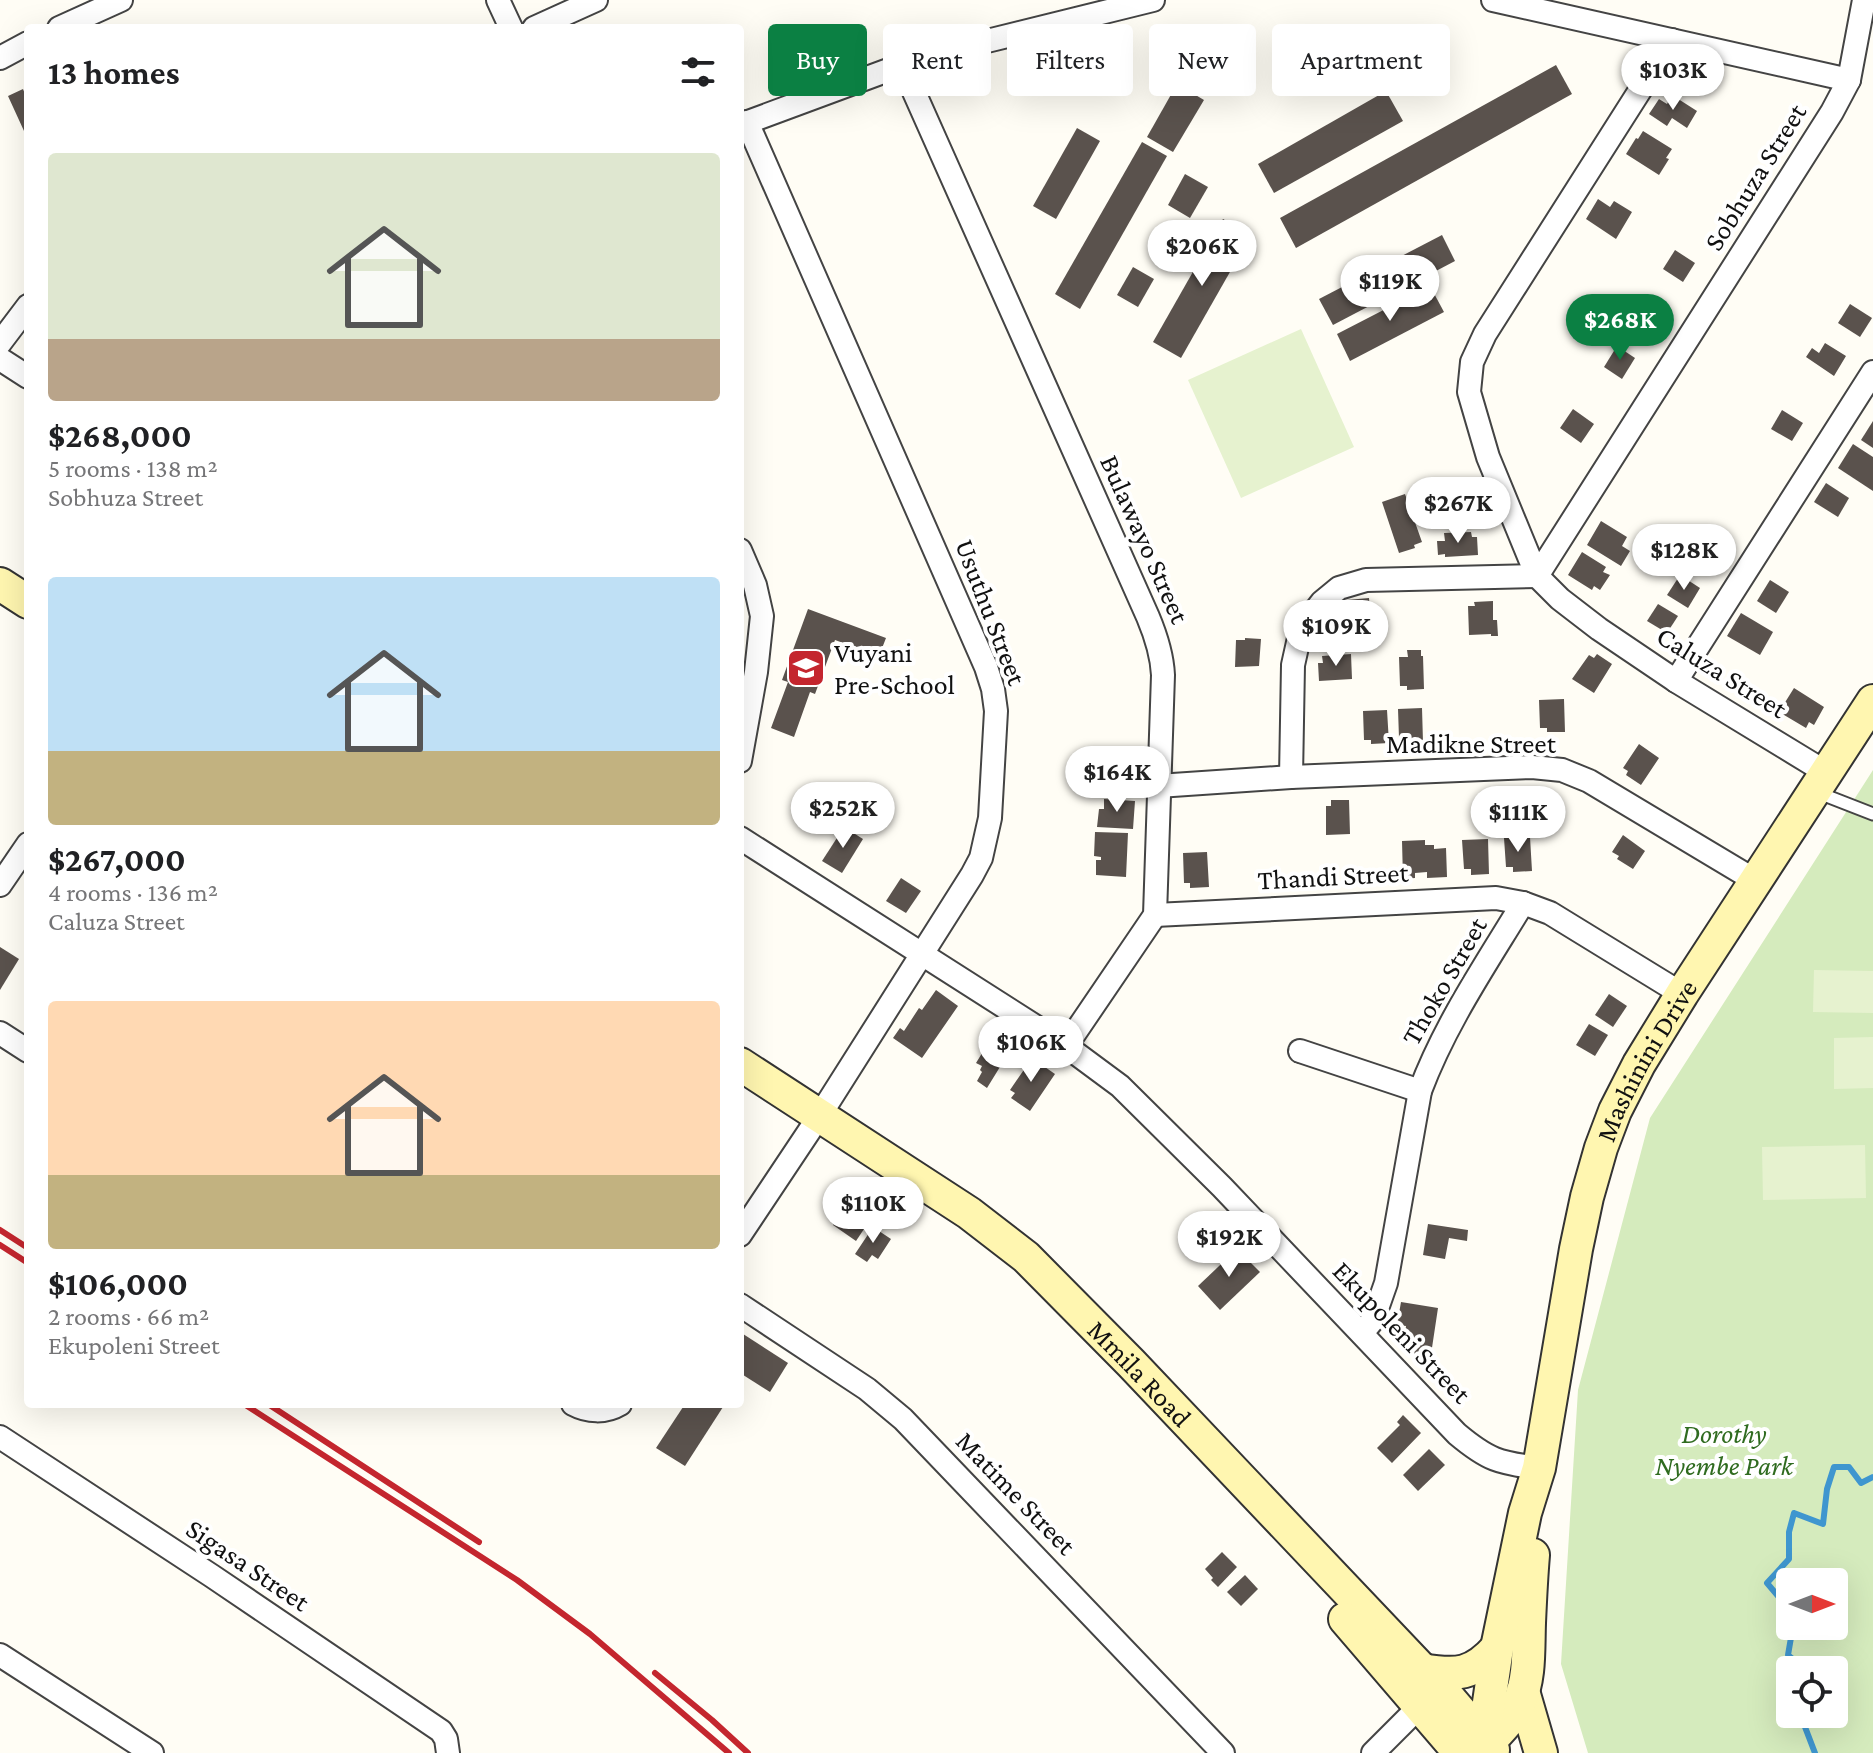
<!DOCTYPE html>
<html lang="en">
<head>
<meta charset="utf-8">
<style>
  :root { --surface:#fff; --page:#f6f6f6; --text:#202124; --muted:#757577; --accent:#0b8043 }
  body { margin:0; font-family:"Crimson Pro",serif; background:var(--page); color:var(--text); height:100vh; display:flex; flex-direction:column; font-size:30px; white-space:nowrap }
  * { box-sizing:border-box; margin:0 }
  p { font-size:26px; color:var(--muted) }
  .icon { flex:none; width:44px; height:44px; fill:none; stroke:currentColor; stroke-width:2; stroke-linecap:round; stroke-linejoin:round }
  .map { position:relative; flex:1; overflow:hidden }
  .sheet { position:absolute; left:24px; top:24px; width:720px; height:1384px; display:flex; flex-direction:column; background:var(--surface); border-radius:8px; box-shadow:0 8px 32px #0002 }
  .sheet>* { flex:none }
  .top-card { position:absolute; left:768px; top:24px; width:760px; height:72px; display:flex; gap:16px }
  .needle { width:52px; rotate:90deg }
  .tools { position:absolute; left:1776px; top:1568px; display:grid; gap:16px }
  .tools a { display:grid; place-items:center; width:72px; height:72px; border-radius:8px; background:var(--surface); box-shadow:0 8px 32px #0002; font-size:40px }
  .price { position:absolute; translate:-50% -68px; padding:0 18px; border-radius:28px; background:#fff; color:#222; font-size:26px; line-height:52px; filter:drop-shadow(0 2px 4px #0008) }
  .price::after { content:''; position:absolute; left:50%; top:48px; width:24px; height:18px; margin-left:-12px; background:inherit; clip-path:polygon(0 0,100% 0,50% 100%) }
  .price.on { background:var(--accent); color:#fff }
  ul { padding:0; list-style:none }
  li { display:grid; align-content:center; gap:16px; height:424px; padding:0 24px }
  li span { display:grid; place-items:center; height:248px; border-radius:8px; color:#555 }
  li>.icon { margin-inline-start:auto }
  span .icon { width:144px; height:144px; fill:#fffc; stroke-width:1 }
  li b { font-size:34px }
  h2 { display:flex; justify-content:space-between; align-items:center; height:96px; padding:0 24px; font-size:34px }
  .tag { padding:0 28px; border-radius:8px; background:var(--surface); box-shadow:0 8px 32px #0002; font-size:28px; line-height:72px }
  .tag.on { background:var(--accent); color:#fff }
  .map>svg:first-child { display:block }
  .green { fill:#d5ebbd; fill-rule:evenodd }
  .pitch { fill:#e6f2cf }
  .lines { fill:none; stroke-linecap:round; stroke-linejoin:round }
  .stream { stroke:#3f96cf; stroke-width:6 }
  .building { fill:#5a524d }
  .lane-casing { stroke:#444; stroke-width:15 }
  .street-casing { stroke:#444; stroke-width:26 }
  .secondary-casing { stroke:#333; stroke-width:36 }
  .lane { stroke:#fff; stroke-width:11 }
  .street { stroke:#fff; stroke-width:22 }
  .secondary { stroke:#fff6b0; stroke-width:32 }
  .rail { stroke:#c4262e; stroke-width:6 }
  .labels { text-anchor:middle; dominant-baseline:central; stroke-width:8; stroke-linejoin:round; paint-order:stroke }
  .street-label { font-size:28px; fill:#111; stroke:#fff }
  .poi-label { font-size:28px; fill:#111; stroke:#fff; text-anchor:start }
  .park-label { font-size:28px; font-style:italic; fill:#2f6b1f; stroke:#fff }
</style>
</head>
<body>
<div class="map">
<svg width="1873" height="1753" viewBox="0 0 1873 1753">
  <rect width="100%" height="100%" fill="#fffdf5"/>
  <path class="green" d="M 1873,770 L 1873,1753 L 1588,1753 L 1561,1664 L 1578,1390 L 1650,1118 ZM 1790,1582 L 1834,1582 L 1834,1626 L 1790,1626 ZM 1790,1670 L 1834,1670 L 1834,1714 L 1790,1714 Z"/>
  <g class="pitch">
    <path d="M 1301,329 L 1354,447 L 1241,498 L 1188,380 Z"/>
    <path d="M 1814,970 L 1873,971 L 1873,1013 L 1813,1012 Z"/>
    <path d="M 1873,1037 L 1873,1088 L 1834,1089 L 1834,1038 Z"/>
    <path d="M 1865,1145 L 1866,1198 L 1763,1200 L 1762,1147 Z"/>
  </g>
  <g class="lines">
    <g class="stream">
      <path d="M 1790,1610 L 1767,1583 L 1789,1559 L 1789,1532 L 1794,1513 L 1823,1524 L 1827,1489 L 1834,1467 L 1849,1467 L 1861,1483 L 1873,1477"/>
      <path d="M 1793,1626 L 1788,1655 L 1806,1670"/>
      <path d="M 1800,1714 L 1815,1753"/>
    </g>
  </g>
  <g class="building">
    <path d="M 1556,65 L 1572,94 L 1296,248 L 1280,218 Z"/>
    <path d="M 1177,84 L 1204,100 L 1173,152 L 1147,137 Z"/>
    <path d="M 23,89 L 25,94 L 28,92 L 28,129 L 24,131 L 8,96 Z"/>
    <path d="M 1386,91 L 1403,121 L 1274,193 L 1258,164 Z"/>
    <path d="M 1672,95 L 1697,111 L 1687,128 L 1672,118 L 1667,126 L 1649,114 L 1659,99 L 1667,104 Z"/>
    <path d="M 1077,128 L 1100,141 L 1056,219 L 1033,206 Z"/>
    <path d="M 1643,131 L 1672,149 L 1666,158 L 1669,159 L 1659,175 L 1626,154 L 1636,138 L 1638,139 Z"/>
    <path d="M 1142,142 L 1167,156 L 1080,309 L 1055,294 Z"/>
    <path d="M 1185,174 L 1208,187 L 1190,218 L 1168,205 Z"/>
    <path d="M 1598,199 L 1610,207 L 1614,201 L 1632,212 L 1616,239 L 1586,219 Z"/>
    <path d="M 1223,219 L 1251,235 L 1181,358 L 1153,342 Z"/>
    <path d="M 1442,235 L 1455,261 L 1333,325 L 1319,299 Z"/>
    <path d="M 1675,250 L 1695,263 L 1683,282 L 1663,269 Z"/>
    <path d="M 1133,267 L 1154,279 L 1138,307 L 1117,295 Z"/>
    <path d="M 1430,286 L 1444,312 L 1350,361 L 1337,334 Z"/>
    <path d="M 1850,304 L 1872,318 L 1860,337 L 1838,323 Z"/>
    <path d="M 1825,343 L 1846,356 L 1834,376 L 1806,357 L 1812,348 L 1819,353 Z"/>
    <path d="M 1617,346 L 1635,358 L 1622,379 L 1604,367 Z"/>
    <path d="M 1573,409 L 1594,424 L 1581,443 L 1560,428 Z"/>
    <path d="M 1782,410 L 1803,423 L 1792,441 L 1771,429 Z"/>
    <path d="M 1873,421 L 1873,448 L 1861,440 Z"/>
    <path d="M 1853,444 L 1873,457 L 1873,491 L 1838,468 Z"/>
    <path d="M 1826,483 L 1849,498 L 1838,517 L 1814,502 Z"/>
    <path d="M 1405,494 L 1422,542 L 1414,545 L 1415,548 L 1399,553 L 1382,502 Z"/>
    <path d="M 1601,521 L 1627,537 L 1622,546 L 1630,551 L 1621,566 L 1587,545 Z"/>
    <path d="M 1471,532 L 1472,537 L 1477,537 L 1478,555 L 1445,557 L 1445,554 L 1438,555 L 1437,541 L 1445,541 L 1444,533 Z"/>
    <path d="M 1582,552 L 1606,567 L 1603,572 L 1610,575 L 1600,590 L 1594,586 L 1592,590 L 1568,575 Z"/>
    <path d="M 1680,575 L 1700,588 L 1688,608 L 1667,595 Z"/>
    <path d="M 1770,580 L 1789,592 L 1776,613 L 1757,601 Z"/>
    <path d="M 1369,598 L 1372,642 L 1339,644 L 1338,626 L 1342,626 L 1343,603 L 1347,600 Z"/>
    <path d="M 1493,601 L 1493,620 L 1497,620 L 1498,636 L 1491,636 L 1491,634 L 1469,635 L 1468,606 L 1475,606 L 1474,602 Z"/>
    <path d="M 1658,604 L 1678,616 L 1667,633 L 1647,621 Z"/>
    <path d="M 808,609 L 886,638 L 879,656 L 835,640 L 815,694 L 810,692 L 794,737 L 771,728 L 788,682 L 782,680 Z"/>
    <path d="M 1741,613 L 1773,632 L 1760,655 L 1727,636 Z"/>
    <path d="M 1245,638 L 1261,639 L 1259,666 L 1235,667 L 1236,640 L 1245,640 Z"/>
    <path d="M 1407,650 L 1421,650 L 1421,656 L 1423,656 L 1424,689 L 1407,690 L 1407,686 L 1400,686 L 1399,657 L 1408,657 Z"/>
    <path d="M 1351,654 L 1352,679 L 1319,681 L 1318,663 L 1323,663 L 1322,656 Z"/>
    <path d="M 1597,654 L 1612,664 L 1594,693 L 1572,679 L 1589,655 L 1594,658 Z"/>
    <path d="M 1794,688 L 1824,707 L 1814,725 L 1809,722 L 1806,728 L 1779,712 Z"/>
    <path d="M 1564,699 L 1565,732 L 1547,732 L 1547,728 L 1540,728 L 1539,700 Z"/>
    <path d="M 1422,708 L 1423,742 L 1405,743 L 1405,737 L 1399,738 L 1398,709 Z"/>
    <path d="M 1387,710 L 1389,743 L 1371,744 L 1371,740 L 1364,740 L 1363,711 Z"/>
    <path d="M 1639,744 L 1659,758 L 1641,785 L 1626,775 L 1628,771 L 1623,768 Z"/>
    <path d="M 1104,799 L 1135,801 L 1133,829 L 1097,827 L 1099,809 L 1104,809 Z"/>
    <path d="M 1331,800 L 1349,800 L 1350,834 L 1326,835 L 1326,806 L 1331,806 Z"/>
    <path d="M 844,827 L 863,839 L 842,873 L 822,861 Z"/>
    <path d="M 1095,832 L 1128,833 L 1126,877 L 1096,875 L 1096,860 L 1101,860 L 1101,857 L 1094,856 Z"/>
    <path d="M 1623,835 L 1645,851 L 1633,869 L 1617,859 L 1619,856 L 1612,852 Z"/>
    <path d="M 1530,837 L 1532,871 L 1513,872 L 1513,867 L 1506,867 L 1504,838 Z"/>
    <path d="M 1488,839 L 1489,874 L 1471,875 L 1471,869 L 1464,869 L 1462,840 Z"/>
    <path d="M 1425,840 L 1425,845 L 1434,845 L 1434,849 L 1446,848 L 1447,877 L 1427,878 L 1427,872 L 1415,873 L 1415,878 L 1403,879 L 1402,841 Z"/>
    <path d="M 1207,852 L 1209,887 L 1190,888 L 1190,883 L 1184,883 L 1183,853 Z"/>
    <path d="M 901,878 L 921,891 L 906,913 L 886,901 Z"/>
    <path d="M 0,947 L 19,959 L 0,990 Z"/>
    <path d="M 936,990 L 958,1006 L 922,1058 L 893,1038 L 900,1028 L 904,1031 L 919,1008 L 922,1010 Z"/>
    <path d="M 1609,994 L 1627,1006 L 1613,1027 L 1595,1015 Z"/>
    <path d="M 1589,1024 L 1608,1035 L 1595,1056 L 1576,1045 Z"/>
    <path d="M 995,1040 L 1011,1049 L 987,1088 L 977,1081 L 982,1072 L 980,1070 L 982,1066 L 976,1063 L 987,1045 L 990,1047 Z"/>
    <path d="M 1032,1058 L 1055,1074 L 1030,1111 L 1011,1098 L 1015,1093 L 1010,1090 Z"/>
    <path d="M 846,1208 L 868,1223 L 856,1241 L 833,1225 Z"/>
    <path d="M 1428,1224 L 1468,1230 L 1467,1241 L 1449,1238 L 1445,1259 L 1423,1255 Z"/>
    <path d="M 873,1227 L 891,1239 L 878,1259 L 872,1255 L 867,1262 L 855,1254 Z"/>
    <path d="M 1237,1249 L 1260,1272 L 1220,1310 L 1198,1286 Z"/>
    <path d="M 1401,1302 L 1438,1308 L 1430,1361 L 1413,1358 L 1414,1352 L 1405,1350 L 1407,1342 L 1404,1341 L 1406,1326 L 1397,1325 Z"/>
    <path d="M 740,1332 L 788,1363 L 770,1392 L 740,1373 Z"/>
    <path d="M 685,1404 L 718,1404 L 723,1407 L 685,1466 L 656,1448 Z"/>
    <path d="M 1403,1415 L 1421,1433 L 1392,1463 L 1377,1448 L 1400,1425 L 1397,1422 Z"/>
    <path d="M 1429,1449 L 1445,1465 L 1418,1491 L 1403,1475 Z"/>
    <path d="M 1222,1552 L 1237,1567 L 1218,1587 L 1211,1580 L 1213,1578 L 1205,1569 Z"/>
    <path d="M 1245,1575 L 1258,1589 L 1241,1606 L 1227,1592 Z"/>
  </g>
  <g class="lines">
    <g class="lane-casing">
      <path id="lane" d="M 1819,793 L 1873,814"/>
    </g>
    <g class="street-casing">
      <g id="street">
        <path d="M 498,0 L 511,28"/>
        <path d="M 1493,0 L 1849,80"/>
        <path d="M 59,28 L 121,0"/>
        <path d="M 534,28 L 596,0"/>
        <path d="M 1672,40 L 1485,334 L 1472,362 L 1469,392 L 1488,457 L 1537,576 L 1560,599 L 1599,629 L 1676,681 L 1827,773"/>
        <path d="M 0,58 L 28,43"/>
        <path d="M 902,65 L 1148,617 C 1156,636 1162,654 1163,675 L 1155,915 L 1066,1046"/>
        <path d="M 740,125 L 902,65 L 983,42 L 1153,0"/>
        <path d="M 0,343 L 28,306"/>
        <path d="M 0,359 L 28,377"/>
        <path d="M 740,550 L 755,585 L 762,616 L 756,672 L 740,761"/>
        <path d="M 1676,681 L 1873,372"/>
        <path d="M 1291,777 L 1293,665 L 1299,638 L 1308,620 L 1322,602 L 1339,588 L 1366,580 L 1537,576 L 1832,112 L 1849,80 L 1864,0"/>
        <path d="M 1158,786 L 1291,777 L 1532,767 L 1562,770 L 1589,781 L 1756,881"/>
        <path d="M 740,838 L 1066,1046 L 1120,1086 L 1222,1187 L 1457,1434 C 1488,1460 1499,1463 1539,1468"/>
        <path d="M 0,885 L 28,844"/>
        <path d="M 1155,915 L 1496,898 L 1523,903 L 1550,913 L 1682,994"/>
        <path d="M 0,1033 L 28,1051"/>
        <path d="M 1300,1051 L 1420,1091"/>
        <path d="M 740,1235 L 820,1115 L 972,875 L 981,858 L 990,818 L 996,711 L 993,689 L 986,667 L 747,122"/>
        <path d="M 740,1305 L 867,1389 L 903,1419 L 1223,1753"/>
        <path d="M 1362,1333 L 1373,1320 L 1386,1283 L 1420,1091 C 1445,1024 1486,964 1523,903"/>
        <path d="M 573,1404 C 588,1412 605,1413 620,1404"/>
        <path d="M 0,1437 L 212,1576 L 441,1731 L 446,1739 L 448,1753"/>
        <path d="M 0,1655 L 152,1753"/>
        <path d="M 1373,1753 L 1420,1706"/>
      </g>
    </g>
    <g class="secondary-casing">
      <g id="secondary">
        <path d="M 0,584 L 28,602"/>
        <path id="s1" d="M 740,1064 L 969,1213 L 1026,1257 L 1131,1363 L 1447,1696 L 1493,1750"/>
        <path d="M 1345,1619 L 1460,1753"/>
        <path d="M 1422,1670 C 1457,1676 1473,1675 1497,1648"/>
        <path d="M 1523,1691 L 1541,1753"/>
        <path d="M 1475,1742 L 1488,1743 C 1499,1731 1512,1719 1519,1703 C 1530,1677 1528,1651 1529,1623 C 1530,1600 1531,1578 1533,1555"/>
        <path id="s2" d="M 1490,1753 L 1486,1729 L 1487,1716 L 1497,1648 L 1525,1513 L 1539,1468 L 1576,1249 L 1587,1197 L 1601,1148 L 1615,1111 L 1639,1064 L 1682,994 L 1873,701"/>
      </g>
    </g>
    <use href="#lane" class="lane"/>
    <use href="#street" class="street"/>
    <use href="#secondary" class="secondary"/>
    <g class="rail">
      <path d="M 0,1230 L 28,1248"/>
      <path d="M 0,1245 L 28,1263"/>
      <path d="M 244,1404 L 517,1580 L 590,1634 L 729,1753"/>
      <path d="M 268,1404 L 479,1542"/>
      <path d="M 655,1673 L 712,1720 L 748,1753"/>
    </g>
  </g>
  <defs>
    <g id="school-square" transform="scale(2)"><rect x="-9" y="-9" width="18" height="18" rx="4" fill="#c4262e" stroke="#fff"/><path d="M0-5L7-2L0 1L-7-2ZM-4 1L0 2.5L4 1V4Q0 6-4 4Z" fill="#fff"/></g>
  </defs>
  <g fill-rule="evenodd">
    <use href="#school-square" x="806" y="668"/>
  </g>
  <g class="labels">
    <g class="street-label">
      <text transform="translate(1755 177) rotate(-58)">Sobhuza Street</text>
      <text transform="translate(1145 539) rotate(66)">Bulawayo Street</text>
      <text transform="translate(991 612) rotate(69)">Usuthu Street</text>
      <text transform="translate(1722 672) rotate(32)">Caluza Street</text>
      <text x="1471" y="743">Madikne Street</text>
      <text transform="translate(1333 876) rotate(-3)">Thandi Street</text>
      <text transform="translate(1444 981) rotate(-60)">Thoko Street</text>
      <text stroke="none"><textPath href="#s2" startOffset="716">Mashinini Drive</textPath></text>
      <text transform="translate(1402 1332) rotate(46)">Ekupoleni Street</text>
      <text stroke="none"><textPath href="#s1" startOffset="508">Mmila Road</textPath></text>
      <text transform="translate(1016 1493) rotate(46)">Matime Street</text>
      <text transform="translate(248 1565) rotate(34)">Sigasa Street</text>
    </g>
    <g class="poi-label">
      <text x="834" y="652">Vuyani<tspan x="834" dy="32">Pre-School</tspan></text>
    </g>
    <g class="park-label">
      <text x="1724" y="1433">Dorothy<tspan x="1724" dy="32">Nyembe Park</tspan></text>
    </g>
  </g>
</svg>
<div class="tools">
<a><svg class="needle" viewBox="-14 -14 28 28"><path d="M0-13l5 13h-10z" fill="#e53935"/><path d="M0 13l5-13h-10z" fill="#757577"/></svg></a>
<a><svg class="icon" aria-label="locate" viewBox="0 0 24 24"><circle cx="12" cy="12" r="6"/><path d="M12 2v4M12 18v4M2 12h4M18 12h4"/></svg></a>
</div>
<b class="price" style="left:1673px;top:112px">$103K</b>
<b class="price" style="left:1202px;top:288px">$206K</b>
<b class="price" style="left:1390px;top:323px">$119K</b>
<b class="price on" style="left:1620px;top:362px">$268K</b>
<b class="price" style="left:1458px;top:545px">$267K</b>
<b class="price" style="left:1684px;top:592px">$128K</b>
<b class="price" style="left:1336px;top:668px">$109K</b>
<b class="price" style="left:1117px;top:814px">$164K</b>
<b class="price" style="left:843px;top:850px">$252K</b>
<b class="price" style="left:1518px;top:854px">$111K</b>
<b class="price" style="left:1031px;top:1084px">$106K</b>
<b class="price" style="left:873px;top:1245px">$110K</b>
<b class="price" style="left:1229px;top:1279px">$192K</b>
<div class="top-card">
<a class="tag on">Buy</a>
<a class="tag">Rent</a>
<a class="tag">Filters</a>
<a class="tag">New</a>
<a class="tag">Apartment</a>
</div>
<section class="sheet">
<h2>13 homes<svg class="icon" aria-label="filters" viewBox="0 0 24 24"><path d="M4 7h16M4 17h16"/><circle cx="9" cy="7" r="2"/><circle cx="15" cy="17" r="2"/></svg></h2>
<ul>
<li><span style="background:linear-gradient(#dfe7d0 75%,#b9a48a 0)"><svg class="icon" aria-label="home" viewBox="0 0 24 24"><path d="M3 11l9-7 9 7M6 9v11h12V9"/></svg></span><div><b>$268,000</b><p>5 rooms · 138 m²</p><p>Sobhuza Street</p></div></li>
<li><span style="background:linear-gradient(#bfe0f5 70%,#c2b280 0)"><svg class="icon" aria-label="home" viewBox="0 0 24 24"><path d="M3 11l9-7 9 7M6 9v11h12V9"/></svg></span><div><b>$267,000</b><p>4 rooms · 136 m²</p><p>Caluza Street</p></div></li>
<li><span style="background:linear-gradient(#ffd9b3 70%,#c2b280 0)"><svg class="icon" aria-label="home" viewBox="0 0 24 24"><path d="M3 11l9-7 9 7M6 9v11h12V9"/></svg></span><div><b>$106,000</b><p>2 rooms · 66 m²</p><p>Ekupoleni Street</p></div></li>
</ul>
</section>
</div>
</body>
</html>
